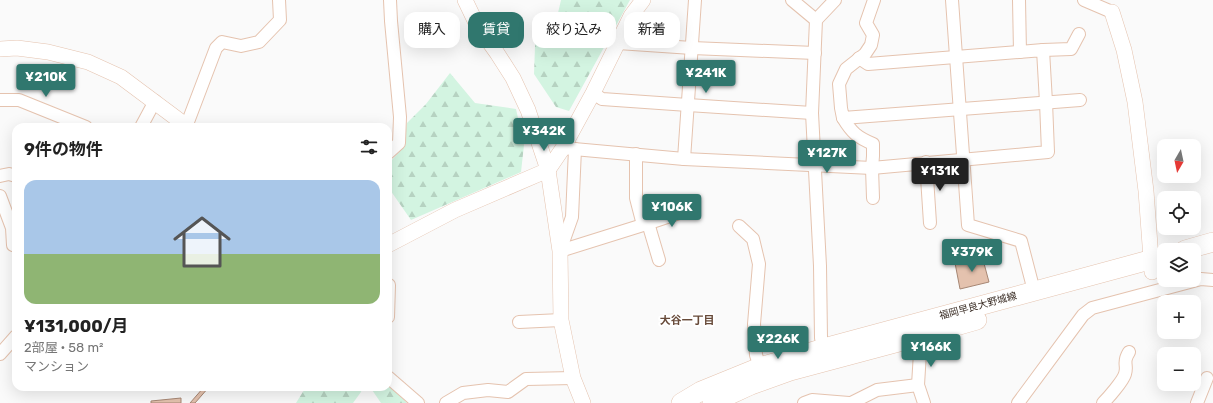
<!DOCTYPE html>
<html lang="ja">
<head>
<meta charset="utf-8">
<style>
  :root { --surface:#fff; --page:#f6f6f6; --text:#222; --muted:#767676; --accent:#30776e }
  body { margin:0; font-family:Rubik,"Noto Sans JP",sans-serif; background:var(--page); color:var(--text); height:100vh; display:flex; flex-direction:column; font-size:15px; white-space:nowrap }
  * { box-sizing:border-box; margin:0 }
  p { font-size:13px; color:var(--muted) }
  .icon { flex:none; width:22px; height:22px; fill:none; stroke:currentColor; stroke-width:2; stroke-linecap:round; stroke-linejoin:round }
  .map { position:relative; flex:1; overflow:hidden }
  .drawer { position:absolute; left:12px; top:123px; width:380px; height:268px; display:flex; flex-direction:column; background:var(--surface); border-radius:12px; box-shadow:0 4px 16px #0002 }
  .drawer>* { flex:none }
  .banner { position:absolute; left:404px; top:12px; width:380px; height:36px; display:flex; gap:8px }
  .needle { width:26px; rotate:189deg }
  .fabs { position:absolute; left:1157px; top:139px; display:grid; gap:8px }
  .fabs a { display:grid; place-items:center; width:44px; height:44px; border-radius:8px; background:var(--surface); box-shadow:0 4px 16px #0002; font-size:20px }
  .price { position:absolute; translate:-50% -34px; padding:0 9px; border-radius:4px; background:var(--accent); color:#fff; font-size:13px; line-height:26px; filter:drop-shadow(0 1px 2px #0008) }
  .price::after { content:''; position:absolute; left:50%; top:24px; width:12px; height:9px; margin-left:-6px; background:inherit; clip-path:polygon(0 0,100% 0,50% 100%) }
  .price.current { background:#222; color:#fff }
  ul { padding:0; list-style:none }
  li { display:grid; align-content:center; gap:8px; height:212px; padding:0 12px }
  li span { display:grid; place-items:center; height:124px; border-radius:12px; color:#555 }
  li>.icon { margin-inline-start:auto }
  span .icon { width:72px; height:72px; fill:#fffc; stroke-width:1 }
  li b { font-size:17px }
  h2 { display:flex; justify-content:space-between; align-items:center; height:48px; padding:0 12px; font-size:17px }
  .pill { padding:0 14px; border-radius:12px; background:var(--surface); box-shadow:0 4px 16px #0002; font-size:14px; line-height:36px }
  .pill.current { background:var(--accent); color:#fff }
  .map>svg:first-child { display:block }
  .forest { fill:url(#forest-firs) }
  .building { fill:#e4c2ae; stroke:#a78774 }
  .lines { fill:none; stroke-linecap:round; stroke-linejoin:round }
  .minor-casing { stroke:#e5c3af; stroke-width:14 }
  .tertiary-casing { stroke:#e5c3af; stroke-width:16 }
  .primary-casing { stroke:#e5c3af; stroke-width:20 }
  .minor { stroke:#fff; stroke-width:12 }
  .tertiary { stroke:#fff; stroke-width:15 }
  .primary { stroke:#fff; stroke-width:19 }
  .labels { text-anchor:middle; dominant-baseline:central; stroke-width:4; stroke-linejoin:round; paint-order:stroke }
  .street-label { font-size:10px; fill:#3a2d25; stroke:#fff }
  .neighbourhood-label { font-size:11px; font-weight:bold; fill:#674a39; stroke:#fff }
</style>
</head>
<body>
<div class="map">
<svg width="1213" height="403" viewBox="0 0 1213 403">
  <defs>
    <pattern id="forest-firs" width="22" height="20" patternUnits="userSpaceOnUse"><rect width="22" height="20" fill="#d3f4e1"/><path d="M5 1l3.5 6h-7zM16 11l3.5 6h-7z" fill="#b6d2c1"/></pattern>
  </defs>
  <rect width="100%" height="100%" fill="#fafafa"/>
  <g class="forest">
    <path d="M 561,0 L 630,0 L 569,111 L 556,107 L 534,74 L 536,19 L 558,13 Z"/>
    <path d="M 450,73 L 475,103 L 516,109 L 524,145 L 521,172 L 411,220 L 388,187 L 388,164 L 403,148 L 407,123 L 426,104 Z"/>
    <path d="M 388,382 L 407,403 L 381,403 L 370,387 L 388,387 Z"/>
    <path d="M 306,387 L 362,387 L 361,392 L 353,403 L 296,403 Z"/>
  </g>
  <g class="building">
    <path d="M 982,256 L 989,282 L 960,289 L 955,263 Z"/>
    <path d="M 204,387 L 209,387 L 195,403 L 190,403 Z"/>
    <path d="M 181,398 L 181,403 L 151,403 L 151,401 Z"/>
  </g>
  <g class="lines">
    <g class="minor-casing">
      <g id="minor">
        <path d="M 792,0 L 816,20"/>
        <path d="M 874,0 L 866,23 L 873,35 L 871,45 L 865,54 L 846,69 L 839,84 L 841,108 L 843,118 L 1080,100"/>
        <path d="M 952,0 L 968,225 L 1021,241 L 1034,291"/>
        <path d="M 1019,0 L 1020,52"/>
        <path d="M 1084,0 L 1112,12"/>
        <path d="M 618,43 L 692,48 L 815,53"/>
        <path d="M 1043,50 L 1071,49 L 1079,34"/>
        <path d="M 593,93 L 602,99 L 688,105 L 812,113"/>
        <path d="M 0,100 L 19,100 L 86,127"/>
        <path d="M 843,118 C 852,133 857,137 873,144 L 873,156 L 872,168 L 873,198"/>
        <path d="M 141,127 L 155,101"/>
        <path d="M 186,127 L 216,48 L 222,42 L 241,46 L 259,42 L 280,20 L 279,0"/>
        <path d="M 563,148 L 684,159 L 872,168 L 1048,152 L 1046,102 L 1043,50 L 868,64 L 859,58"/>
        <path d="M 575,149 L 572,217 L 560,251 L 643,225 L 636,198 L 636,154"/>
        <path d="M 388,153 L 399,143 L 400,117 L 391,21 L 390,0"/>
        <path d="M 684,159 L 695,0"/>
        <path d="M 926,162 L 930,223"/>
        <path d="M 0,176 L 9,174 L 16,176"/>
        <path d="M 0,196 L 12,228 L 13,245 L 16,246"/>
        <path d="M 648,223 L 659,260"/>
        <path d="M 643,225 L 694,208"/>
        <path d="M 739,226 L 753,239 L 759,264 L 754,324 L 756,355 L 760,367 L 759,373"/>
        <path d="M 388,285 L 389,285 L 388,317"/>
        <path d="M 519,322 L 561,320"/>
        <path d="M 924,330 L 921,336 L 918,385 L 924,403"/>
        <path d="M 828,353 L 824,348 L 821,338 L 820,266 L 812,113 L 816,20 L 835,0"/>
        <path d="M 0,354 L 16,336"/>
        <path d="M 388,377 L 418,403"/>
        <path d="M 446,403 L 463,393 L 488,390 L 508,392 L 526,379 L 573,378"/>
        <path d="M 804,403 L 812,400 L 849,403"/>
        <path d="M 851,403 L 877,390 L 918,385"/>
        <path d="M 1018,403 L 1083,315 L 1092,308 L 1201,279 L 1213,280"/>
        <path d="M 1103,403 C 1108,398 1123,381 1125,374 C 1128,365 1122,363 1129,352"/>
        <path d="M 1197,403 L 1207,378"/>
      </g>
    </g>
    <g class="tertiary-casing">
      <g id="tertiary">
        <path d="M 465,0 L 477,25 L 497,53 L 513,78 L 528,110 L 548,170 L 560,251 L 561,320 L 573,378 L 583,403"/>
        <path d="M 1112,12 L 1124,50 L 1135,102 L 1146,191 L 1152,272"/>
        <path d="M 0,49 L 17,48 L 48,52 L 88,62 L 121,77 L 188,127"/>
        <path d="M 388,245 L 455,210 L 548,170 L 563,148 L 593,93 L 631,16 L 643,0"/>
      </g>
    </g>
    <g class="primary-casing">
      <g id="primary">
        <path d="M 1185,250 L 1213,242"/>
        <path d="M 681,403 L 701,391 L 760,367 L 824,348 L 1164,256"/>
        <path d="M 712,403 L 751,385 L 790,371 L 921,336 L 977,320"/>
      </g>
    </g>
    <use href="#minor" class="minor"/>
    <use href="#tertiary" class="tertiary"/>
    <use href="#primary" class="primary"/>
  </g>
  <g class="labels">
    <g class="street-label">
      <text transform="translate(978 306) rotate(-15)">福岡早良大野城線</text>
    </g>
    <g class="neighbourhood-label">
      <text x="687" y="320">大谷一丁目</text>
    </g>
  </g>
</svg>
<div class="fabs">
<a><svg class="needle" viewBox="-14 -14 28 28"><path d="M0-13l5 13h-10z" fill="#e53935"/><path d="M0 13l5-13h-10z" fill="#767676"/></svg></a>
<a><svg class="icon" aria-label="locate" viewBox="0 0 24 24"><circle cx="12" cy="12" r="6"/><path d="M12 2v4M12 18v4M2 12h4M18 12h4"/></svg></a>
<a><svg class="icon" aria-label="layers" viewBox="0 0 24 24"><path d="M12 4l9 5-9 5-9-5zM3 14l9 5 9-5"/></svg></a>
<a>+</a>
<a>−</a>
</div>
<b class="price" style="left:706px;top:94px">¥241K</b>
<b class="price" style="left:46px;top:98px">¥210K</b>
<b class="price" style="left:544px;top:152px">¥342K</b>
<b class="price" style="left:827px;top:174px">¥127K</b>
<b class="price current" style="left:940px;top:192px">¥131K</b>
<b class="price" style="left:672px;top:228px">¥106K</b>
<b class="price" style="left:972px;top:273px">¥379K</b>
<b class="price" style="left:778px;top:360px">¥226K</b>
<b class="price" style="left:931px;top:368px">¥166K</b>
<div class="banner">
<a class="pill">購入</a>
<a class="pill current">賃貸</a>
<a class="pill">絞り込み</a>
<a class="pill">新着</a>
</div>
<section class="drawer">
<h2>9件の物件<svg class="icon" aria-label="filters" viewBox="0 0 24 24"><path d="M4 7h16M4 17h16"/><circle cx="9" cy="7" r="2"/><circle cx="15" cy="17" r="2"/></svg></h2>
<ul>
<li><span style="background:linear-gradient(#a9c7e8 60%,#8fb573 0)"><svg class="icon" aria-label="home" viewBox="0 0 24 24"><path d="M3 11l9-7 9 7M6 9v11h12V9"/></svg></span><div><b>¥131,000/月</b><p>2部屋 · 58 m²</p><p>マンション</p></div></li>
</ul>
</section>
</div>
</body>
</html>
